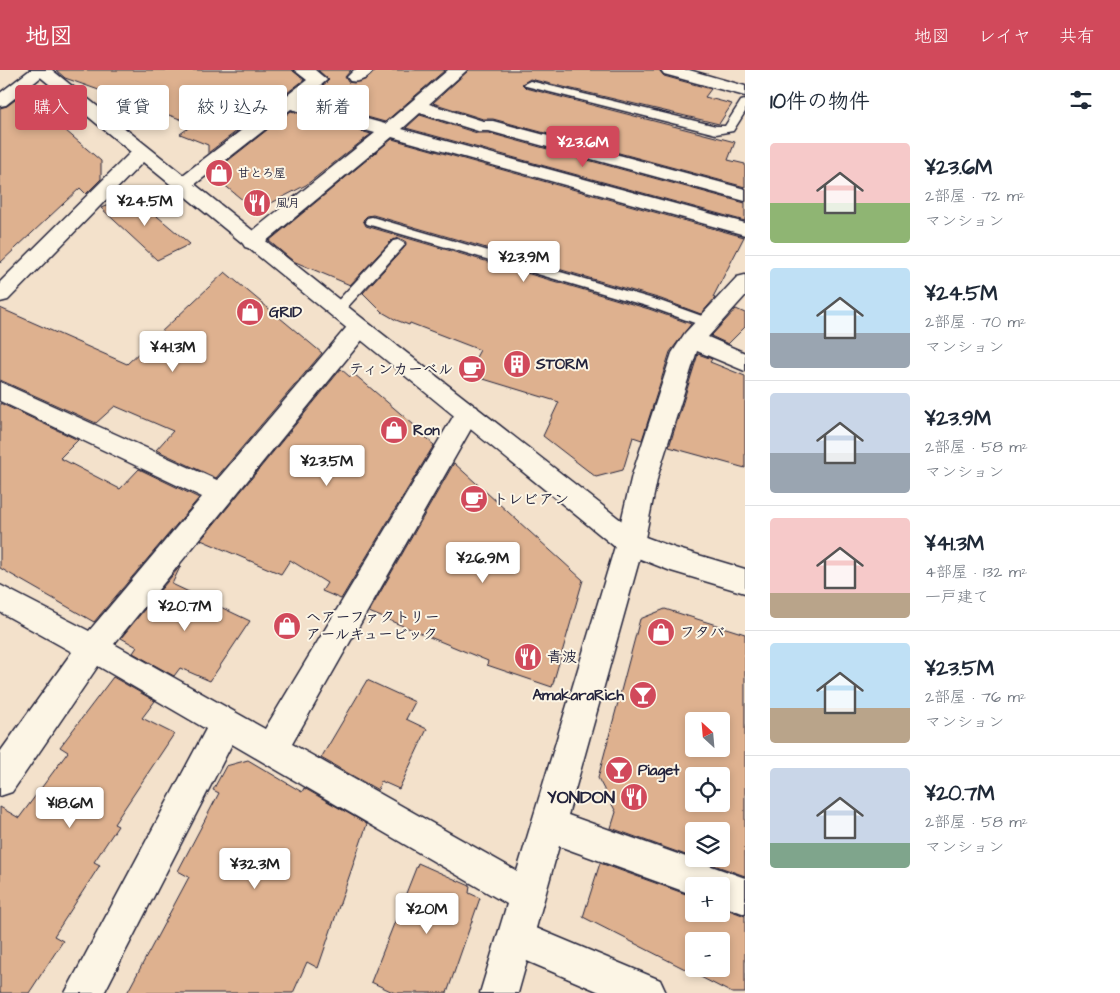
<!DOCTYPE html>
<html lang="ja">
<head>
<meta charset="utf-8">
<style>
  :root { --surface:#fff; --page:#f6f6f7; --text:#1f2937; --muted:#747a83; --line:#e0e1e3; --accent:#d1495b }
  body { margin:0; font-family:"Architects Daughter","Klee One",sans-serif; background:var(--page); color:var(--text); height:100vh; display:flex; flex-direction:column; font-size:19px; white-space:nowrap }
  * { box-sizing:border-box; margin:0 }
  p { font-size:16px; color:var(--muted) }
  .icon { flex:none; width:28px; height:28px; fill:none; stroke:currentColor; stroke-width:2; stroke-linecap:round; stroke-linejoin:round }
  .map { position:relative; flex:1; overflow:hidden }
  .details { display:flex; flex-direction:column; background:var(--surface); width:375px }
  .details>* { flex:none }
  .banner { position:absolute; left:15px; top:15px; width:475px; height:45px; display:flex; gap:10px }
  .needle { width:32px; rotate:334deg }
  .fabs { position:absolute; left:685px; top:642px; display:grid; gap:10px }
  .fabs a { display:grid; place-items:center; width:45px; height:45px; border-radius:5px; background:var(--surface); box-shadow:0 2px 8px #0003; font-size:25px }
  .price { position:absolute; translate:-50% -42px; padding:0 11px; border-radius:5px; background:#fff; color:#222; font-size:16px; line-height:32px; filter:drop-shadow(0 1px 2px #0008) }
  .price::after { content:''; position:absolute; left:50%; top:30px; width:15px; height:11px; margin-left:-8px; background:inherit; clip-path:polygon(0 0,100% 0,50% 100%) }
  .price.on { background:var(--accent); color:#fff }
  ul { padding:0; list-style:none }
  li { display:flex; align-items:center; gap:15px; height:125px; padding:0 25px }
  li+li { border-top:1px solid var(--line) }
  li span { display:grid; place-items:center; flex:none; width:140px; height:100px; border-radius:5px; color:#555 }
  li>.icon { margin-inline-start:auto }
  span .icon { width:60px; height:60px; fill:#fffc; stroke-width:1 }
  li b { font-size:21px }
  h2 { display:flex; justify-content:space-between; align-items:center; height:60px; padding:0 25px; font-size:21px }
  .pill { padding:0 18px; border-radius:5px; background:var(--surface); box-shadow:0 2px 8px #0003; font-size:18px; line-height:45px }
  .pill.on { background:var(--accent); color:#fff }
  header { display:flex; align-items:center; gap:30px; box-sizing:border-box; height:70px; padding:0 25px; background:var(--accent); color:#fff }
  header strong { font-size:24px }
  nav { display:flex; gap:28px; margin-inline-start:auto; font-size:18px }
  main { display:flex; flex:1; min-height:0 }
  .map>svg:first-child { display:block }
  .building { fill:#deb18f; stroke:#22223b; fill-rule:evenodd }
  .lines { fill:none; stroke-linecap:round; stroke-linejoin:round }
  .service-casing { stroke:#22223b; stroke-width:3 }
  .minor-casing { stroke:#22223b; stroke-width:3 }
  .tertiary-casing { stroke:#22223b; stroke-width:3 }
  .service { fill:#fcf5e5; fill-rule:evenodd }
  .minor { fill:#fcf5e5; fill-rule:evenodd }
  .tertiary { fill:#fcf5e5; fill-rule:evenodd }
  .labels { text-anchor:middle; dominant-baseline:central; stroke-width:4; stroke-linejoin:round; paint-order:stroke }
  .far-poi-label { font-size:12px; font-weight:bold; fill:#22223b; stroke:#fcf5e5; text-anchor:start }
  .poi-label { font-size:15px; font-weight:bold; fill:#22223b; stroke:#fcf5e5; text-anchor:start }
  .near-poi-label { font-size:18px; font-weight:bold; fill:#22223b; stroke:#fcf5e5; text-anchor:end }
</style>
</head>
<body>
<header>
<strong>地図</strong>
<nav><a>地図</a><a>レイヤ</a><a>共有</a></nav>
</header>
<main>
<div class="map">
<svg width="745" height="923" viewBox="0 0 745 923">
  <rect width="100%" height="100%" fill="#f3e1cb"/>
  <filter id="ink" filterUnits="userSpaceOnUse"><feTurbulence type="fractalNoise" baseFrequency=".02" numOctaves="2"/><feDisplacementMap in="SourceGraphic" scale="10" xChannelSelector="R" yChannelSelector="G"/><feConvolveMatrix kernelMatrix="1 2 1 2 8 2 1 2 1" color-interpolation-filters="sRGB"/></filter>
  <g filter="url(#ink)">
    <g class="building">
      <path d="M 56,0 L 292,0 L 304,10 L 208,83 L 208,75 L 180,64 L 194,54 L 65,8 Z"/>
      <path d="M 318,0 L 351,0 L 345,7 L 348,12 L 354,13 L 367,9 L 376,0 L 445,0 L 385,52 L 306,30 L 329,10 Z"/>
      <path d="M 469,0 L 659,0 L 664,6 L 711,19 L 705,27 L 732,34 L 719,54 L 530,9 L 522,14 L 526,18 L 735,72 L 728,90 L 745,94 L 745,117 L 493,49 L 483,49 L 433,33 Z"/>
      <path d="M 23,24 L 101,91 L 101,109 L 86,124 L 80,118 L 0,193 L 0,38 L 7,36 Z"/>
      <path d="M 291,41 L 371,64 L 306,115 L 256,141 L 211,104 Z"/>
      <path d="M 420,45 L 477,63 L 489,63 L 745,133 L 745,151 L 406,58 Z"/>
      <path d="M 392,69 L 744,167 L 713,227 L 715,228 L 701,244 L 661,229 L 373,145 L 367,146 L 363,150 L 366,156 L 649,239 L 691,254 L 670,282 L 642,370 L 633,367 L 623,400 L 596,407 L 543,366 L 559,332 L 467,304 L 480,280 L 410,253 L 409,255 L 396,250 L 382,242 L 363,223 L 404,178 L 406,172 L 399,168 L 392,170 L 350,215 L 293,191 L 269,171 Z"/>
      <path d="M 132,125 L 190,174 L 157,190 L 101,138 Z"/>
      <path d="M 225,202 L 322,283 L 216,408 L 156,380 L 173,361 L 115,336 L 96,353 L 0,310 L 0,238 L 127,294 Z"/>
      <path d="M 736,239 L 745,243 L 745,257 L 728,274 L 711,266 Z"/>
      <path d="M 698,284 L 712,289 L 710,292 L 745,306 L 745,398 L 669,377 Z"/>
      <path d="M 341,299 L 350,307 L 354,304 L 427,366 L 427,369 L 434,375 L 341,529 L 322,521 L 327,513 L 290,490 L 281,504 L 201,470 Z"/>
      <path d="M 0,333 L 78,370 L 60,388 L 120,419 L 139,399 L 199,428 L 94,552 L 0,498 Z"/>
      <path d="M 454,393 L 583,510 L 552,617 L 487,595 L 488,591 L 369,542 Z"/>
      <path d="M 181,495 L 172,514 L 250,551 L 210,611 L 180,598 L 174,606 L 133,583 L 137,577 L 121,568 Z"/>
      <path d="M 665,539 L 745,564 L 745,806 L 697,789 L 721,789 L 721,761 L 694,761 L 694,788 L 611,758 L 616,742 L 598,708 L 640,549 ZM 694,651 L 721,651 L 721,679 L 694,679 ZM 694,706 L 721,706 L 721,734 L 694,734 Z"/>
      <path d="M 113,607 L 155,631 L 142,648 L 174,664 L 114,754 L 118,756 L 94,792 L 100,795 L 54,866 L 63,871 L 29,923 L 0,923 L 0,737 L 19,748 L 68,682 L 60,677 Z"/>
      <path d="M 367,610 L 415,632 L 406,649 L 427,659 L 399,719 L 381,711 L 378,720 L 321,688 Z"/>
      <path d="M 248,690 L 302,722 L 304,718 L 367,754 L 318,898 L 307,892 L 293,923 L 127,923 L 189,807 L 178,801 L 219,723 L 213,720 L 226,696 Z"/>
      <path d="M 418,793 L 470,816 L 469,823 L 480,828 L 447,923 L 395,923 L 371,912 Z"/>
      <path d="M 600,793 L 694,827 L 694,844 L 721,844 L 721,837 L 745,846 L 745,923 L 732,923 L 583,847 ZM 694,871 L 721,871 L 721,899 L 694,899 Z"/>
    </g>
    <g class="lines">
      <g class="service-casing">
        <g id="service">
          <path d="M 530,11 L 716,56 L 725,56 L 741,31 L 745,30 L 745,42 L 733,61 L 716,64 L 526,16 L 524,14 Z"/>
          <path d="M 372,147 L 660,231 L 713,250 L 715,253 L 713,256 L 703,256 L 650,237 L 367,154 L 365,151 L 367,148 Z"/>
          <path d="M 398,170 L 405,174 L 403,177 L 342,243 L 332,243 L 330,240 L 332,237 L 393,171 Z"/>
        </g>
      </g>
      <g class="minor-casing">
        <g id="minor">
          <path d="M 30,0 L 50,0 L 6,35 L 0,36 L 0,23 Z"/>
          <path d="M 294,0 L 315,0 L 327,10 L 302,31 L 385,54 L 448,0 L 467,0 L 429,34 L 483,51 L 493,51 L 745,119 L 745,131 L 489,61 L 478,61 L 420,43 L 402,59 L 745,153 L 745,165 L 392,67 L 259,177 L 252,179 L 245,177 L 242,172 L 245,167 L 375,63 L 291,39 L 189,119 L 182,121 L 175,119 L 172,115 L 175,111 L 307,10 Z"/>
          <path d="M 354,0 L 374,0 C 368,8 360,13 350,11 L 347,7 Z"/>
          <path d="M 661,0 L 689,0 L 745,16 L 745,26 L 664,4 Z"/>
          <path d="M 745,205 L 745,226 L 708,267 L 745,283 L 745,301 L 697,281 L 696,284 L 658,405 L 644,473 L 568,745 L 745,808 L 745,844 L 721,835 L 721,816 L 694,816 L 694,825 L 559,776 L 536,858 L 660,910 L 666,923 L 602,923 L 527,891 L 518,923 L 480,923 L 507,834 L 232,674 L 104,923 L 65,923 L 206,659 L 98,596 L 12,722 L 0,726 L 0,682 L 72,582 L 0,542 L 0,515 L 89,561 L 202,427 L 0,331 L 0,312 L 217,410 L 351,252 L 359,250 L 367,252 L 370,258 L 367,264 L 114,574 L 265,659 L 459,337 L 468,334 L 477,337 L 480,343 L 292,674 L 517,801 L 616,473 L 632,405 L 672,283 L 685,263 L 737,207 Z"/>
        </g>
      </g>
      <g class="tertiary-casing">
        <path id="tertiary" d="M 32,0 L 52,0 L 367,252 L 640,465 L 675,478 L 745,499 L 745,523 L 671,501 L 620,481 L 143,92 L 8,230 L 0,232 L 0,212 L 131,82 Z"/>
      </g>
      <use href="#service" class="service"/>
      <use href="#minor" class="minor"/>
      <use href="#tertiary" class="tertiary"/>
    </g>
  </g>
  <defs>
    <g id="shop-disc" transform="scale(1.4375)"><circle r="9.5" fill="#d1495b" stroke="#fcf5e5"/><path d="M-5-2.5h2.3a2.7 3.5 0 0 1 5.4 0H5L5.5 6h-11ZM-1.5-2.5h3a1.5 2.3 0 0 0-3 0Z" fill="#fff"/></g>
    <g id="restaurant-disc" transform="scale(1.4375)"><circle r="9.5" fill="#d1495b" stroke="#fcf5e5"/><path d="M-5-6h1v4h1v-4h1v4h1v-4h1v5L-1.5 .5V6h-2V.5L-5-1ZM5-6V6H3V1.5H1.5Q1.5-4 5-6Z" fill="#fff"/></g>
    <g id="building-disc" transform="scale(1.4375)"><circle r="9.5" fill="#d1495b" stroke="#fcf5e5"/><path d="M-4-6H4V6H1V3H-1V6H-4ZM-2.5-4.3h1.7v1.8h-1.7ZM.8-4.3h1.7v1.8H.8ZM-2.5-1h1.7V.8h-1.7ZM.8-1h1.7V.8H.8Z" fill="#fff"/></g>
    <g id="cafe-disc" transform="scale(1.4375)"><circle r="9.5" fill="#d1495b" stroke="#fcf5e5"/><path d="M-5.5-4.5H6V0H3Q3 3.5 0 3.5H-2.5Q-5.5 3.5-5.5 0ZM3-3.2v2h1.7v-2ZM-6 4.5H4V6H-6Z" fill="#fff"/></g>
    <g id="bar-disc" transform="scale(1.4375)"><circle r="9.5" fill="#d1495b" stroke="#fcf5e5"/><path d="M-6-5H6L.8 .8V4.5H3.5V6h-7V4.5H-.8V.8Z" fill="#fff"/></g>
  </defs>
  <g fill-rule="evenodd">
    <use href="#shop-disc" x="219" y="103"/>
    <use href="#restaurant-disc" x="257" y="133"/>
    <use href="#shop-disc" x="250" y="242"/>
    <use href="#building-disc" x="517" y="294"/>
    <use href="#cafe-disc" x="472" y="299"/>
    <use href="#shop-disc" x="394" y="360"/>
    <use href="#cafe-disc" x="474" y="429"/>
    <use href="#shop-disc" x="287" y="556"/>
    <use href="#shop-disc" x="661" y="562"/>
    <use href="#restaurant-disc" x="528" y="587"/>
    <use href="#bar-disc" x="643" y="625"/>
    <use href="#bar-disc" x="619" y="700"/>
    <use href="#restaurant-disc" x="634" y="727"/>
  </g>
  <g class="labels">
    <g class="far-poi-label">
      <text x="238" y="103">甘とろ屋</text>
      <text x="276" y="133">風月</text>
    </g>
    <g class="poi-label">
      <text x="269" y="242">GRID</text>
      <text x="536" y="294">STORM</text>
      <text x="453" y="299" text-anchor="end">ティンカーベル</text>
      <text x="413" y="360">Ron</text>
      <text x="493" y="429">トレビアン</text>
      <text x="306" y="547">ヘアーファクトリー<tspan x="306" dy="17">アールキュービック</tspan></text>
      <text x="680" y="562">フタバ</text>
      <text x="547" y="587">青波</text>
      <text x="624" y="625" text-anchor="end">AmakaraRich</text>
      <text x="638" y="700">Piaget</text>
    </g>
    <g class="near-poi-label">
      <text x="615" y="727">YONDON</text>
    </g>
  </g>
</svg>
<div class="fabs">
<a><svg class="needle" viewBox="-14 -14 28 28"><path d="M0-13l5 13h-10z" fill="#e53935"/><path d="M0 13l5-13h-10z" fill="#747a83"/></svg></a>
<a><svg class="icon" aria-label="locate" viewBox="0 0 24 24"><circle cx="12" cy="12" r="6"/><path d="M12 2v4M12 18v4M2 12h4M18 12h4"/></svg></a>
<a><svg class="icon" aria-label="layers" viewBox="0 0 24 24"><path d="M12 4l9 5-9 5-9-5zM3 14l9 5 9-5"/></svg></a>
<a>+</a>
<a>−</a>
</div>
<b class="price on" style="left:583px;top:98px">¥23.6M</b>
<b class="price" style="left:145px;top:157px">¥24.5M</b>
<b class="price" style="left:524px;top:213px">¥23.9M</b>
<b class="price" style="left:173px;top:303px">¥41.3M</b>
<b class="price" style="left:327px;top:417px">¥23.5M</b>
<b class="price" style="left:483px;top:514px">¥26.9M</b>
<b class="price" style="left:185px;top:562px">¥20.7M</b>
<b class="price" style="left:70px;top:759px">¥18.6M</b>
<b class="price" style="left:255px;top:820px">¥32.3M</b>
<b class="price" style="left:427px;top:865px">¥20M</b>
<div class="banner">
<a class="pill on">購入</a>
<a class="pill">賃貸</a>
<a class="pill">絞り込み</a>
<a class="pill">新着</a>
</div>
</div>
<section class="details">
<h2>10件の物件<svg class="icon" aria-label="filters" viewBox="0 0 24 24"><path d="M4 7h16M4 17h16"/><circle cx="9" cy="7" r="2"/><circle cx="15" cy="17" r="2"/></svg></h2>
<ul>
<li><span style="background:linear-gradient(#f6c9c9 60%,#8fb573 0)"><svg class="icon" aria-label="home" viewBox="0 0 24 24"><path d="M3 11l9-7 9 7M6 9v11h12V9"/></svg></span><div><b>¥23.6M</b><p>2部屋 · 72 m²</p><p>マンション</p></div></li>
<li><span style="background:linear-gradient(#bfe0f5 65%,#9aa5b1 0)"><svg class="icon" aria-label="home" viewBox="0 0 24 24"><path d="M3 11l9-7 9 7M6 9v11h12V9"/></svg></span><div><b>¥24.5M</b><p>2部屋 · 70 m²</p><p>マンション</p></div></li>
<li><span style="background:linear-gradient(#c9d6e8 60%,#9aa5b1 0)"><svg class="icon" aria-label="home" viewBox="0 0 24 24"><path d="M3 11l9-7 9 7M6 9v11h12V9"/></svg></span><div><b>¥23.9M</b><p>2部屋 · 58 m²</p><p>マンション</p></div></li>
<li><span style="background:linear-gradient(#f6c9c9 75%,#b9a48a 0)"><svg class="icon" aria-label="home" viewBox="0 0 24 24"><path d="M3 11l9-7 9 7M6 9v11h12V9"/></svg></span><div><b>¥41.3M</b><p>4部屋 · 132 m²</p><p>一戸建て</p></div></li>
<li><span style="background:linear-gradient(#bfe0f5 65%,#b9a48a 0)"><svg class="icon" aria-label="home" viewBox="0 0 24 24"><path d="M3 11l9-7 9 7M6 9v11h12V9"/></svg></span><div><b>¥23.5M</b><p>2部屋 · 76 m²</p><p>マンション</p></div></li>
<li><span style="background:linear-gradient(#c9d6e8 75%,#7fa58c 0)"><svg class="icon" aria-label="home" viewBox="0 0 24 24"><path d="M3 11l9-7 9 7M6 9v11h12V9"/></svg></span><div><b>¥20.7M</b><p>2部屋 · 58 m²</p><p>マンション</p></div></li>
</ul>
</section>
</main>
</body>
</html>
